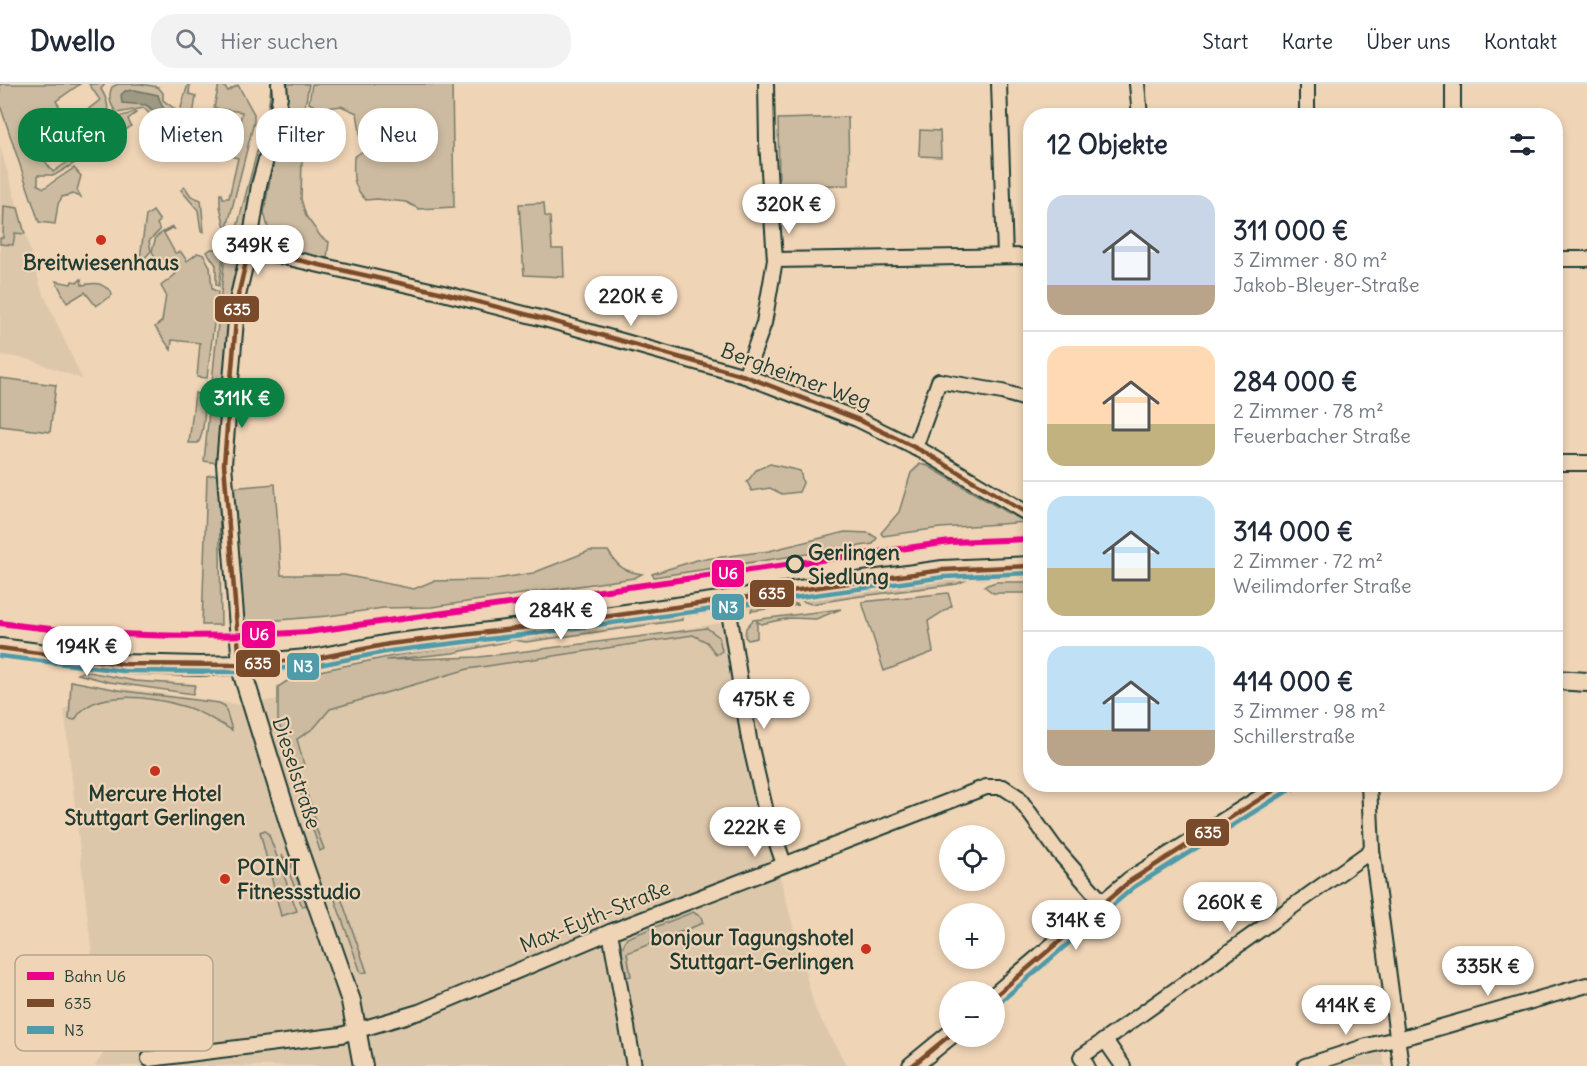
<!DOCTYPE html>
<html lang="de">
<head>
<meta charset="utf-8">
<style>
  :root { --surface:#fff; --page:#f2f2f3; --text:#1f2937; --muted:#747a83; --line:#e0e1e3; --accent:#0b8043 }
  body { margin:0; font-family:Delius,sans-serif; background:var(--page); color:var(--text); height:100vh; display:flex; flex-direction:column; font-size:22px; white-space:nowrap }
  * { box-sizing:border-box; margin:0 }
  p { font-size:20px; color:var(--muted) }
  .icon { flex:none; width:33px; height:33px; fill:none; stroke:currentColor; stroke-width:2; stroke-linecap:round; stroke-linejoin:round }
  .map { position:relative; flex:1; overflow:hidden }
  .details { position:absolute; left:1023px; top:24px; width:540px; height:684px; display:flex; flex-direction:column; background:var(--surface); border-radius:24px; box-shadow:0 3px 9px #0003 }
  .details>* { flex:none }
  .guide { position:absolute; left:18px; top:24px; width:570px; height:54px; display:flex; gap:12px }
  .buttons { position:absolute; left:939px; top:741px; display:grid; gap:12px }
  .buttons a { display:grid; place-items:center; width:66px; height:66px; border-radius:50%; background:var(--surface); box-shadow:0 3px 9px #0003; font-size:30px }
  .price { position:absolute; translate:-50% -51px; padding:0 14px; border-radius:21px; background:#fff; color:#222; font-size:20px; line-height:39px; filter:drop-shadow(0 2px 3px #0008) }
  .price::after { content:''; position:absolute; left:50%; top:36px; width:18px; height:14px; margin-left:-9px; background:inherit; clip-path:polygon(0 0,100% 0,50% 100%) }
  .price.active { background:var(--accent); color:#fff }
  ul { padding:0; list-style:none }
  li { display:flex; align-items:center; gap:18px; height:150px; padding:0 24px }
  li+li { border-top:2px solid var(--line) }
  li span { display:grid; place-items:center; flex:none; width:168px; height:120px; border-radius:18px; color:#555 }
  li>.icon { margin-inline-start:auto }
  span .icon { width:72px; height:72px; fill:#fffc; stroke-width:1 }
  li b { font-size:26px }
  h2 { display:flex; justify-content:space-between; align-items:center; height:72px; padding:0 24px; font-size:26px }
  .tag { padding:0 21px; border-radius:24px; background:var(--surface); box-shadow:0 3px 9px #0003; font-size:21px; line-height:54px }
  .tag.active { background:var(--accent); color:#fff }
  header { display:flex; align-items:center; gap:36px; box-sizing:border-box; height:84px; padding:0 30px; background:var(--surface); border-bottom:2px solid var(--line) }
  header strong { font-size:28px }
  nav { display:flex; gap:33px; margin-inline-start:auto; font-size:21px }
  .search { width:420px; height:54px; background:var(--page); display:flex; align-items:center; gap:15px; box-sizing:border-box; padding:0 21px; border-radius:24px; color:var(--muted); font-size:22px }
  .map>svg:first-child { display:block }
  .built { fill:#ddc7ab }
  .green { fill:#cdbba1; stroke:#767c6a; stroke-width:1.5 }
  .water { fill:#9d9983; stroke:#6b7463; stroke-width:1.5 }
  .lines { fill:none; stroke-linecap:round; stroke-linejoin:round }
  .street-casing { stroke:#1f3d34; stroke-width:18 }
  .secondary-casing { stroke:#1f3d34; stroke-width:22 }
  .street { stroke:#efd4b6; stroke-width:14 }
  .secondary { stroke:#efd4b6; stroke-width:18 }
  .bus-1-casing { stroke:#efd4b6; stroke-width:9 }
  .bus-2-casing { stroke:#efd4b6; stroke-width:9 }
  .bus-1 { stroke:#7a4b2a; stroke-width:4.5 }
  .bus-2 { stroke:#4f9baa; stroke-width:4.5 }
  .rail-1-casing { stroke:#efd4b6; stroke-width:10 }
  .rail-1 { stroke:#ec008c; stroke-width:6 }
  .poi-dot { fill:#c8321e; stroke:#efd4b6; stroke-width:2 }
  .stop-dot { fill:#efd4b6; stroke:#1f3d34; stroke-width:3 }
  .labels { text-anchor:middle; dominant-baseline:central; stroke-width:4.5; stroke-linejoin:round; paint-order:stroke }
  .poi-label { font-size:21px; font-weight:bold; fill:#1f3d34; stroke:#efd4b6 }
  .street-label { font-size:21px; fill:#1f3d34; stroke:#efd4b6 }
  .stop-label { font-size:21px; font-weight:bold; fill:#1f3d34; stroke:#efd4b6; text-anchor:start }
  .key { fill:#efd4b6; stroke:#b1a78f; stroke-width:1.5 }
  .key-label { font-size:16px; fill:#1f3d34 }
  .line-badge { stroke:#efd4b6; stroke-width:2 }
  .badge-label { font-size:16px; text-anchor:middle; font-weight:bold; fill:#fff }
</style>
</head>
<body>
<header>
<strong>Dwello</strong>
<div class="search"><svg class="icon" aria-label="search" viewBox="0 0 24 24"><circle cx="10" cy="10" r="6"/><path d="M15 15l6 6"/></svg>Hier suchen</div>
<nav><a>Start</a><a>Karte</a><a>Über uns</a><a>Kontakt</a></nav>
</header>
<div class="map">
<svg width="1587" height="982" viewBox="0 0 1587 982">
  <rect width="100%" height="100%" fill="#efd4b6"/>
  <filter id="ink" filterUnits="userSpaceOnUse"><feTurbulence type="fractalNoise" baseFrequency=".0167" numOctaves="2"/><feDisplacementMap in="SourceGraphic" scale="12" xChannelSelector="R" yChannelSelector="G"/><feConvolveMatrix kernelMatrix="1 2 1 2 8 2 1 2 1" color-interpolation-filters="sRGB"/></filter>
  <g filter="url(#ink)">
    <g class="built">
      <path d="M 0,62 L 41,204 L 82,295 L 28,275 L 0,271 Z"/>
      <path d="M 726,538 L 745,661 L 815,925 L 847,982 L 95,982 L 103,970 L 64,625 L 122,604 L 242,621 Z"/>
      <path d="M 1382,968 L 1385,982 L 1336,982 Z"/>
    </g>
    <g class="green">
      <path d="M 0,0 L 80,0 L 56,17 L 64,30 L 29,55 L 53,88 L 69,77 L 60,64 L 73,54 L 88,71 L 55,91 L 38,91 L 38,101 L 44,104 L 74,84 L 81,92 L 77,106 L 81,113 L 73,110 L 62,113 L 58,120 L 55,140 L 39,138 L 0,21 Z"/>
      <path d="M 89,0 L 105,0 L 101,5 C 116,30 105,41 84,55 L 80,50 L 95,39 L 86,27 L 100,16 Z"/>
      <path d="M 118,0 L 141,0 L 158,3 L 163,9 L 163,16 L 175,25 L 170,46 L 165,50 L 161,49 L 160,41 L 144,24 L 117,29 C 110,21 108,12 112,3 Z"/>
      <path d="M 188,0 L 190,0 L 189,10 L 196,12 L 192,39 L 186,38 L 182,66 L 172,54 Z"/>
      <path d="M 219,0 L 222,0 L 228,7 L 238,1 L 254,30 L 254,38 L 226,148 L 220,122 L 220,110 L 222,110 L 223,114 L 229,114 L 238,74 L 226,71 L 229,46 L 238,48 L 242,28 L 214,24 Z"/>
      <path d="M 279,0 L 309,0 L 303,33 L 301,115 L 306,132 L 321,153 L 329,158 L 326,182 L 270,152 L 264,128 L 280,40 Z"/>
      <path d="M 312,0 L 452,0 L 454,123 L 419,125 L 406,118 L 377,115 L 366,116 C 352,102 353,92 354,73 L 363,67 L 357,29 L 341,22 L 320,25 L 309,19 Z"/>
      <path d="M 271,3 L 273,3 C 275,36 263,66 254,97 C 249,117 246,137 242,156 L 234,155 L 268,26 Z"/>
      <path d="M 135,27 L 136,29 L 128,35 L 131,42 L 109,59 L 103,51 L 89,61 C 91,54 110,37 116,34 C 123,31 129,31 135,27 Z"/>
      <path d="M 848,33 L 849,101 L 779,102 L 778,35 Z"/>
      <path d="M 920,46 L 940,47 L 941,73 L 919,72 Z"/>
      <path d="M 185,103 L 191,112 L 201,116 L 204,148 L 201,147 L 198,126 L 181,106 Z"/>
      <path d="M 544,119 L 545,132 L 550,133 L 552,165 L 563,165 L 564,193 L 524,191 L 519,120 Z"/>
      <path d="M 4,122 L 18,124 L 25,150 L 15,149 L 13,161 L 0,160 L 0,154 L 3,154 Z"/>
      <path d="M 153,127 L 160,137 L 157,140 L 160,146 L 149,157 L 151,167 L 142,177 L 140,174 L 146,132 Z"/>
      <path d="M 172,142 L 175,146 L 173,143 L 164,149 L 175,169 L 181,168 L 187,177 L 198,169 L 204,171 L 210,183 L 212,205 L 218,208 L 207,294 L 197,293 L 200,259 L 172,256 L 171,266 L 155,243 L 162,237 L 166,211 L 161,202 L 176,190 L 170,184 L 167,176 L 164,175 L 157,178 L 152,167 L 156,153 Z"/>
      <path d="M 226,160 L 249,165 L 224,380 L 204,377 Z"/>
      <path d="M 211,165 L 224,166 L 219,202 L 216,201 L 216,181 L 207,168 Z"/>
      <path d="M 81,195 L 82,201 C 96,199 97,197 111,207 L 112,211 L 96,222 L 85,208 L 67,219 L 56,197 L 71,200 L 72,197 L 78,198 Z"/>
      <path d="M 0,294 L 56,301 L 50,348 L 0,342 Z"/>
      <path d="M 195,309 L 204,312 C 206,322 204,351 198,359 L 189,359 Z"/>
      <path d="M 770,380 L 800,387 L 803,399 L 799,408 L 782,410 L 770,404 L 752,407 L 747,398 L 756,386 Z"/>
      <path d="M 920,380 L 928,382 L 1006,428 L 1027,438 L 940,444 L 883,452 L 881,449 L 899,428 L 911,389 Z"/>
      <path d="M 219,390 L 221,541 L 202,541 L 207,392 Z"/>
      <path d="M 275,400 L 281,491 L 344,491 L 414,505 L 433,497 L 490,496 L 533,489 L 589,467 L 608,467 C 618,483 623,487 642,490 L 634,494 L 432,523 L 383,524 L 328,532 L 242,539 L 231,404 Z"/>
      <path d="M 845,448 L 869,449 L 877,454 L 873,460 L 654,493 L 652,490 L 697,476 L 769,467 Z"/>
      <path d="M 970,492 L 971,494 L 957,500 L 854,513 L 811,520 L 802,517 L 801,514 Z"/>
      <path d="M 996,498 L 1030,498 L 1030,509 L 993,509 L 984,502 Z"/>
      <path d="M 948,509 L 952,522 L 928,537 L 933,568 L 884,587 L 862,518 Z"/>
      <path d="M 791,515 L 793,519 L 799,521 L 751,527 L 752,524 Z"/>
      <path d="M 841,525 L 816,535 L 790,534 L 761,540 L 757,537 L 757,554 L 748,556 L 745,553 L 746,544 L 753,536 Z"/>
      <path d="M 682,530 L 682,536 L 526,558 L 514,556 L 453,569 L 386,576 L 479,573 L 707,544 L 719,553 L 722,567 L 716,571 L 707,558 L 693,551 L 468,585 L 330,625 L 314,644 L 297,655 L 304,681 L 293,685 L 278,636 L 278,603 L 295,592 L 398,571 Z"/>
      <path d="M 84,587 L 135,597 L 195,601 L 193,610 L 109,598 L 78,590 Z"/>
      <path d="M 71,597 L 124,607 L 219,619 L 225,622 L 232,646 C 217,638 202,628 186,623 C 156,614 92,602 75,636 L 69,635 Z"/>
      <path d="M 301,693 L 316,736 L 314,739 L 324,765 L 320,767 L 296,694 Z"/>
      <path d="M 265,746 L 269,751 L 297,827 L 281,832 L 260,748 Z"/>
      <path d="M 282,771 L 293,785 L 308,821 L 302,822 Z"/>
      <path d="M 340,811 L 367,888 L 361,889 L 334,813 Z"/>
      <path d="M 693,828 L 701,833 L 703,839 L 627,869 L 631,892 L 623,894 C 620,878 619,868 627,854 Z"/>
    </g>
    <path class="water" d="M 135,6 L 158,11 C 162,25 172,33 165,48 L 163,46 L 162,37 C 156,32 152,24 146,21 L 122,19 L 121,11 L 125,7 Z"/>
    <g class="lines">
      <g class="street-casing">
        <g id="street">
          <path d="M 999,0 L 1005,172"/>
          <path d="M 1137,0 L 1140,32"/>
          <path d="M 1307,32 L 1307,0"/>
          <path d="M 1453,32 L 1453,0"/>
          <path d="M 249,165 L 439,208 L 548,236 L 745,292 L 857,335 L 926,369 L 1030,431"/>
          <path d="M 1556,175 L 1587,175"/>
          <path d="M 775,176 L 1030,172"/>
          <path d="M 745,292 L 764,239 L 775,176 L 767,58 L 766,0"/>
          <path d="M 915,364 L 939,297 L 1002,308 L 1030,316"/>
          <path d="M 1556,379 L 1587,379"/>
          <path d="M 727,515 L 749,655 L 766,728 L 784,780"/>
          <path d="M 240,581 L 224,380 L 238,212 L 249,165 L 259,101 L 275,43 L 280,12 L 279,0"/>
          <path d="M 1369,700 L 1372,766 L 1401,982"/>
          <path d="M 610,848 L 634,982"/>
          <path d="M 1105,956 L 1123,982"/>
          <path d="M 149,975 L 341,951 L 419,928 L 610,848 L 986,703 L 1003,703 L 1018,713 L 1055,764 L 1103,819"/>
          <path d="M 1087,982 L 1081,973 L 1372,766"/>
          <path d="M 1305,982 L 1367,962 L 1413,951 L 1587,901"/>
        </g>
      </g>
      <g class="secondary-casing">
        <g id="secondary">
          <path d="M 0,564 L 123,580 L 200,582 L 240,581 L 318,574 L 389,560 L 546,541 L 943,486 L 1030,482"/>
          <path d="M 240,581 L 291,745 L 351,917 L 363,982"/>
          <path d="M 1556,596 L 1587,598"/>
          <path d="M 994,913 L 1130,797 L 1285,700"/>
          <path d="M 912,982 L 950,951"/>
        </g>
      </g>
      <use href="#street" class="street"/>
      <use href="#secondary" class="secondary"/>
      <g class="bus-1-casing">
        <g id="bus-1">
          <path d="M 0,564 L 123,580 L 240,581 L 318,574 L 389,560 L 546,541 L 943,486 L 1030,482"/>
          <path d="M 240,581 L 224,380 L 238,212 L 249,165 L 439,208 L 548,236 L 745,292 L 857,335 L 926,369 L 1030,431"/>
          <path d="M 994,913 L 1130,797 L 1284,700"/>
          <path d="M 912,982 L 950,951"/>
        </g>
      </g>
      <g class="bus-2-casing">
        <g id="bus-2">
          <path d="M 0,572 L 123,587 L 241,588 L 319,581 L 390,567 L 547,548 L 944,493 L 1030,489"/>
          <path d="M 999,919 L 1134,803 L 1289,706"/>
        </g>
      </g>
      <use href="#bus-1" class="bus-1"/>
      <use href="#bus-2" class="bus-2"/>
      <g class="rail-1-casing">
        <path id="rail-1" d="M 0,539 C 103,553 204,555 308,548 L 950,458 L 1030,455"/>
      </g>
      <use href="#rail-1" class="rail-1"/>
    </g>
  </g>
  <g class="poi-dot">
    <circle cx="101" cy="156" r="6"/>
    <circle cx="155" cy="687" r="6"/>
    <circle cx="225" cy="795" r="6"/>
    <circle cx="866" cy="865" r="6"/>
  </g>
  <circle class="stop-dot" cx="795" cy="480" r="8"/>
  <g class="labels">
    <g class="poi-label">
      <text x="101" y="178">Breitwiesenhaus</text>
      <text x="155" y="709">Mercure Hotel<tspan x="155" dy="24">Stuttgart Gerlingen</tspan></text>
      <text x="237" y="783" text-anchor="start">POINT<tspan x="237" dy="24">Fitnessstudio</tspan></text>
      <text x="854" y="853" text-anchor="end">bonjour Tagungshotel<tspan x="854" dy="24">Stuttgart-Gerlingen</tspan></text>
    </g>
    <g class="street-label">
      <text transform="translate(796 292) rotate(20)">Bergheimer Weg</text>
      <text transform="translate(297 689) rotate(72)">Dieselstraße</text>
      <text transform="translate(595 832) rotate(-22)">Max-Eyth-Straße</text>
    </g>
    <g class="stop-label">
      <text x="808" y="468">Gerlingen<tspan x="808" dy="24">Siedlung</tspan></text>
    </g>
  </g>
  <rect x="15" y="871" width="198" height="96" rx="9" class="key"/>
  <rect x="27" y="888" width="27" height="8" fill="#ec008c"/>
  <rect x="27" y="915" width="27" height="8" fill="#7a4b2a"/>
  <rect x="27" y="942" width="27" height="8" fill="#4f9baa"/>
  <g class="key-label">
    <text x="64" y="898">Bahn U6</text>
    <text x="64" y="925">635</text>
    <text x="64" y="952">N3</text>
  </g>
  <g class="line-badge">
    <rect x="214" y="211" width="46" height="28" rx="6" fill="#7a4b2a"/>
    <rect x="711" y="475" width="34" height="29" rx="6" fill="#ec008c"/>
    <rect x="749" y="495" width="46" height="29" rx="6" fill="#7a4b2a"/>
    <rect x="711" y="509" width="34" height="28" rx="6" fill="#4f9baa"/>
    <rect x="241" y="536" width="35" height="29" rx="6" fill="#ec008c"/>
    <rect x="235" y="565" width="46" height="29" rx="6" fill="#7a4b2a"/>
    <rect x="286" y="568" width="34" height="29" rx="6" fill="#4f9baa"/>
    <rect x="1185" y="734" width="45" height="29" rx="6" fill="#7a4b2a"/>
  </g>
  <g class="badge-label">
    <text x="237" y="231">635</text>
    <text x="728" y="495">U6</text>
    <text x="772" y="515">635</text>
    <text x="728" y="529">N3</text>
    <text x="259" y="556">U6</text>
    <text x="258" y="585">635</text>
    <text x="303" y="588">N3</text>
    <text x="1208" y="754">635</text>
  </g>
</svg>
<div class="buttons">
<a><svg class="icon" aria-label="locate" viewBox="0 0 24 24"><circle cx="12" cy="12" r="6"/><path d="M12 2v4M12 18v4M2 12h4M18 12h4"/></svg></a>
<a>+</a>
<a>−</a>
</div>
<b class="price" style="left:789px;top:151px">320K €</b>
<b class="price" style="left:258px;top:192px">349K €</b>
<b class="price" style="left:631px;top:243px">220K €</b>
<b class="price active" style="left:242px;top:345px">311K €</b>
<b class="price" style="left:561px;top:557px">284K €</b>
<b class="price" style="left:87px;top:593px">194K €</b>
<b class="price" style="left:764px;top:646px">475K €</b>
<b class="price" style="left:755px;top:774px">222K €</b>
<b class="price" style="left:1230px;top:849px">260K €</b>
<b class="price" style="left:1076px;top:867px">314K €</b>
<b class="price" style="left:1488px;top:913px">335K €</b>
<b class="price" style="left:1346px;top:952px">414K €</b>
<div class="guide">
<a class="tag active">Kaufen</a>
<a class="tag">Mieten</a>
<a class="tag">Filter</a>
<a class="tag">Neu</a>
</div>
<section class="details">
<h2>12 Objekte<svg class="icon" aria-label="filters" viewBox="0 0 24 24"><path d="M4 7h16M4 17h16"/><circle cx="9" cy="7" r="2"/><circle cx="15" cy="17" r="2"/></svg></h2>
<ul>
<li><span style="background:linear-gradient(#c9d6e8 75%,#b9a48a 0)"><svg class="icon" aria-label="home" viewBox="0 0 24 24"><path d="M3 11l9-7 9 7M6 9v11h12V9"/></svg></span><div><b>311 000 €</b><p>3 Zimmer · 80 m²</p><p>Jakob-Bleyer-Straße</p></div></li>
<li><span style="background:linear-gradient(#ffd9b3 65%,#c2b280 0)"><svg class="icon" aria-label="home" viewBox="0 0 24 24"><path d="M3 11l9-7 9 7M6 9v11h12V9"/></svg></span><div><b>284 000 €</b><p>2 Zimmer · 78 m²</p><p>Feuerbacher Straße</p></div></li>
<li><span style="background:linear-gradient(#bfe0f5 60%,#c2b280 0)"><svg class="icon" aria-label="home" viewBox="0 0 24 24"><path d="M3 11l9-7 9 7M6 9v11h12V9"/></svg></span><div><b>314 000 €</b><p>2 Zimmer · 72 m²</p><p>Weilimdorfer Straße</p></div></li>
<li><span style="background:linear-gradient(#bfe0f5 70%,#b9a48a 0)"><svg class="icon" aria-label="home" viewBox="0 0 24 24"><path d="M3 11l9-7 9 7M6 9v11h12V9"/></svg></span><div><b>414 000 €</b><p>3 Zimmer · 98 m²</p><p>Schillerstraße</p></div></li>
</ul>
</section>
</div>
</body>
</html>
